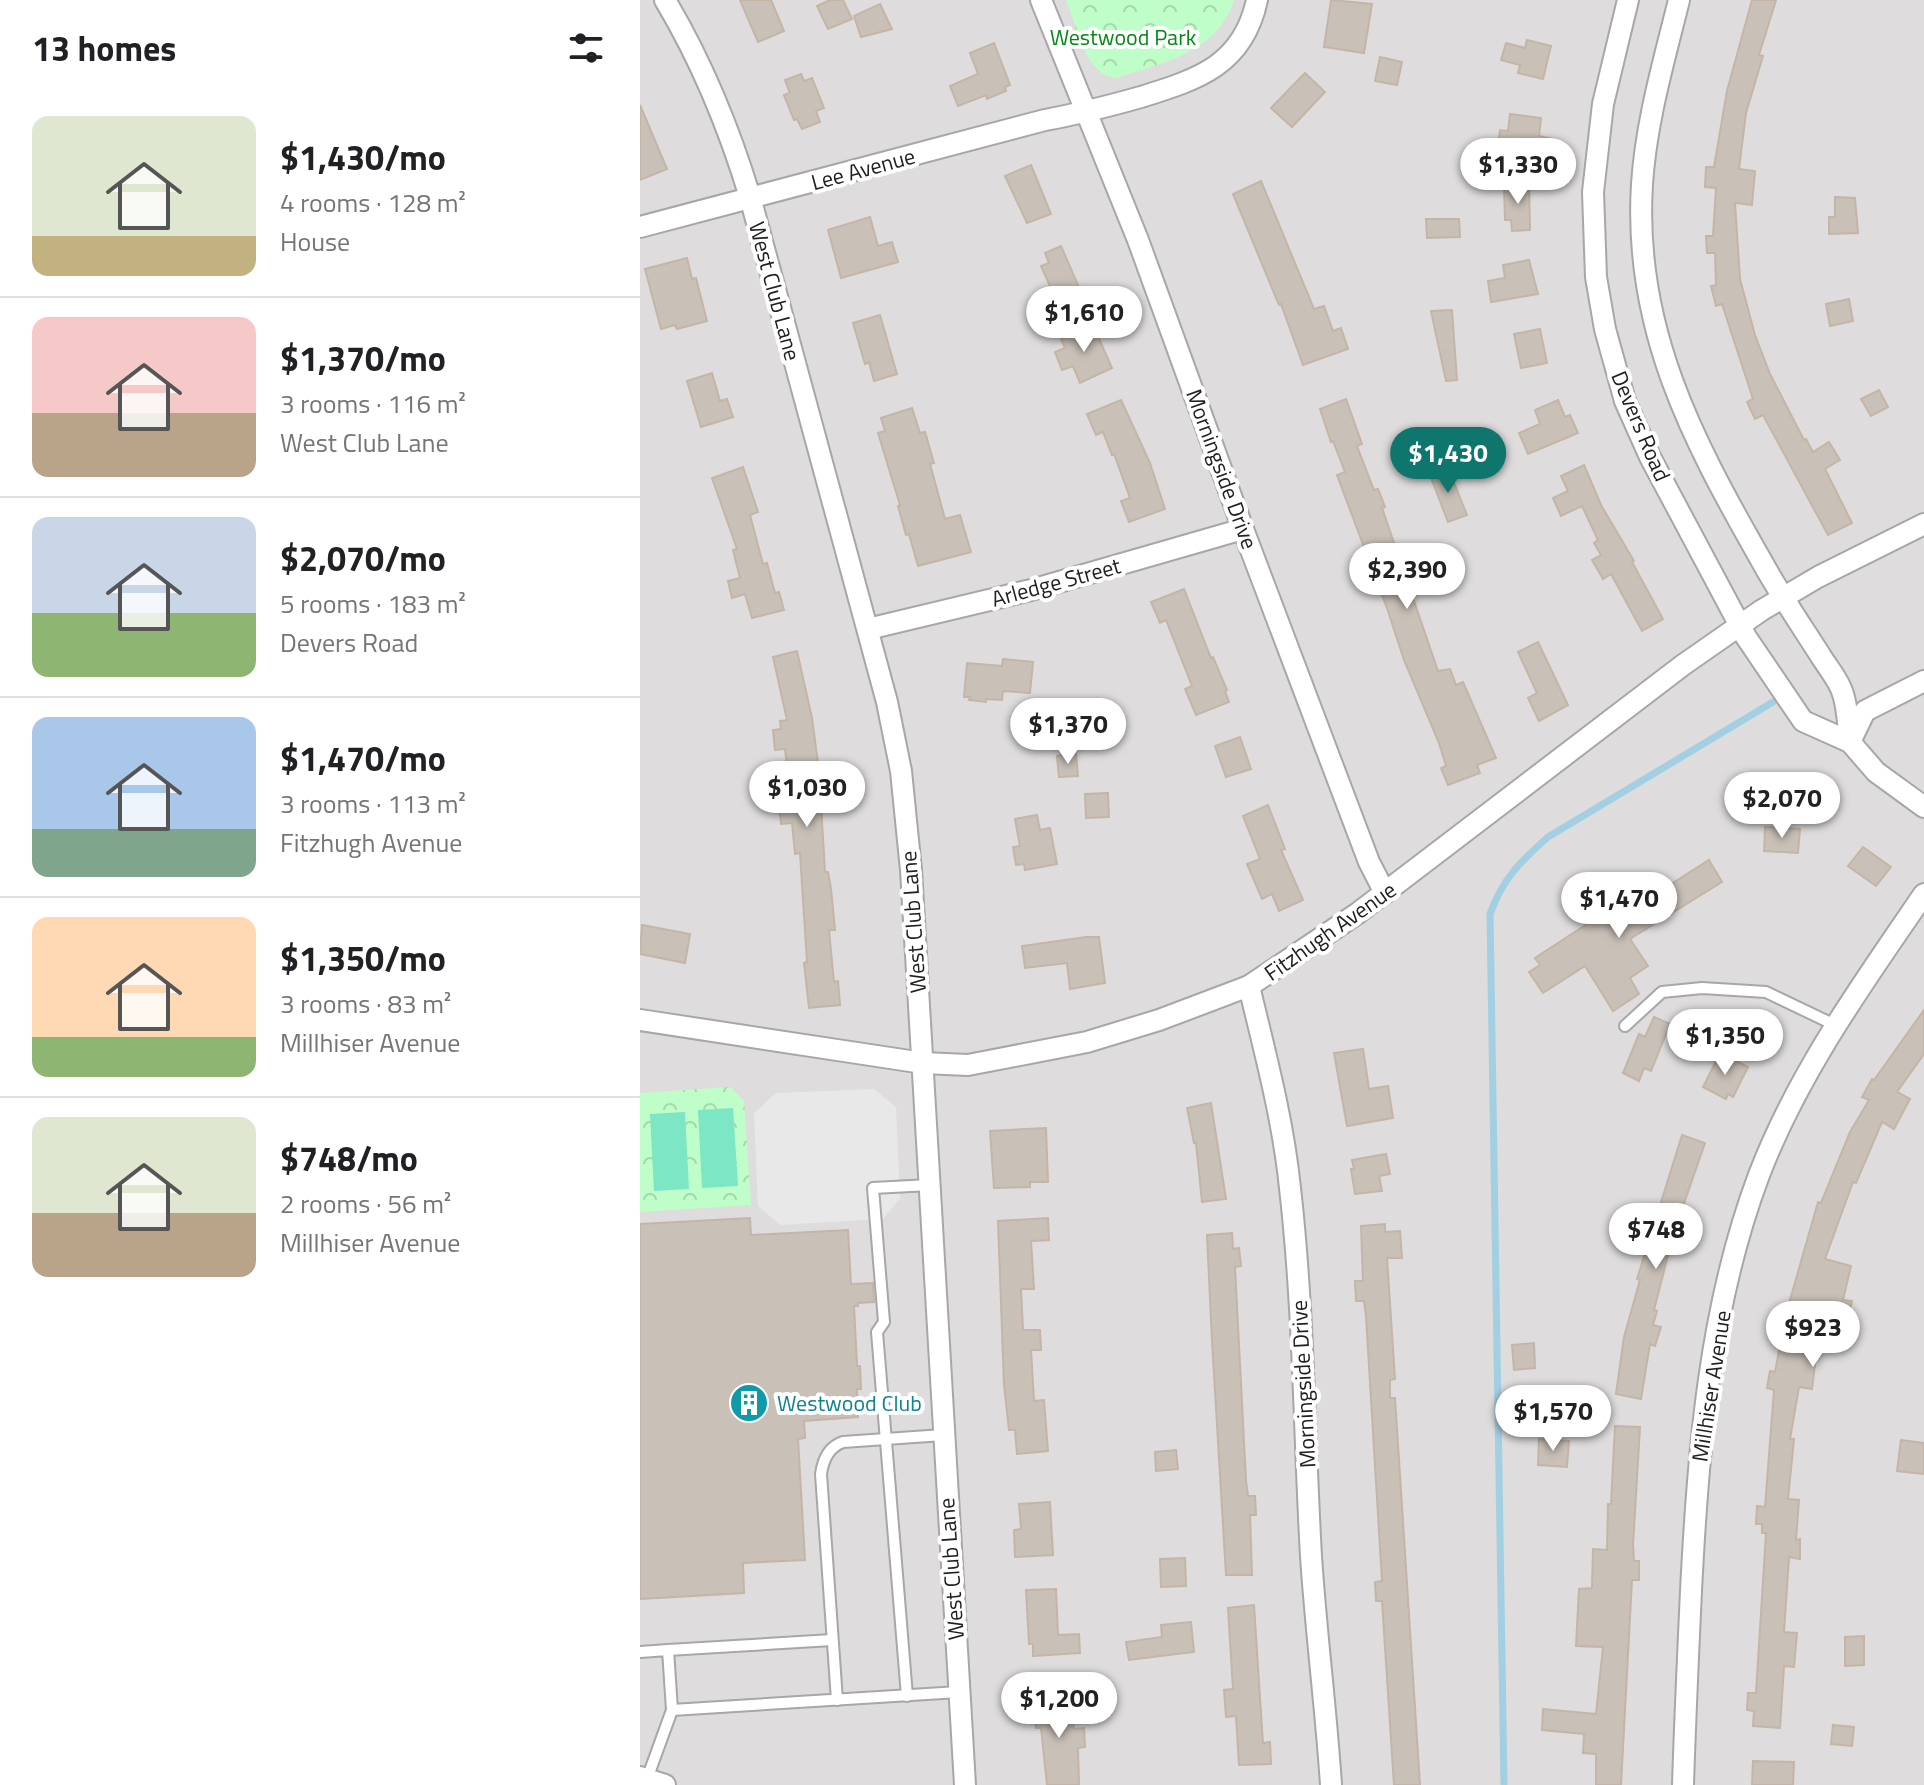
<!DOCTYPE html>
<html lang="en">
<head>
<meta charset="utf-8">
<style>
  :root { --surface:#fff; --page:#f2f2f2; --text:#202124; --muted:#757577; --line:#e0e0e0; --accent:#0f766e }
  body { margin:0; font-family:"Titillium Web",sans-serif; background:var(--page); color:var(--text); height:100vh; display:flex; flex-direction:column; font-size:30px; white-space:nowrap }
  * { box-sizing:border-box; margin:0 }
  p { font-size:26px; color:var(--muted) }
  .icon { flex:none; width:44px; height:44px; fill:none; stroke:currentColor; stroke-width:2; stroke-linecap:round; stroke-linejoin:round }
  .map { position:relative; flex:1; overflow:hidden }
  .sheet { display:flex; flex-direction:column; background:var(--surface); width:640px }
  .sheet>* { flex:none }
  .price { position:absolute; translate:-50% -68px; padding:0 18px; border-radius:28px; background:#fff; color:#222; font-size:26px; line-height:52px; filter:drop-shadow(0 2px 4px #0008) }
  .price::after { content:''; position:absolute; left:50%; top:48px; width:24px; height:18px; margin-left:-12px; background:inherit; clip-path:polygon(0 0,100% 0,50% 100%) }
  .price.active { background:var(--accent); color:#fff }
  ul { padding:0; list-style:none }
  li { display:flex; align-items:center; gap:24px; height:200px; padding:0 32px }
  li+li { border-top:2px solid var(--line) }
  li span { display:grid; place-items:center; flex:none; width:224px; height:160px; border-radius:16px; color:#555 }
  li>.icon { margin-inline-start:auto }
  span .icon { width:96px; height:96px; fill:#fffc; stroke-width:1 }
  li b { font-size:34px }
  h2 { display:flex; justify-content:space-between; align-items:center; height:96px; padding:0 32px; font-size:34px }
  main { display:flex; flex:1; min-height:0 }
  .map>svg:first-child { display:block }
  .residential { fill:#dedcdc }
  .park { fill:url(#park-crowns) }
  .pitch { fill:#7de6c4 }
  .parking { fill:#e8e8e8 }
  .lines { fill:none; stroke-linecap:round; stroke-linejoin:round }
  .stream { stroke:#a2cfe2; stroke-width:7 }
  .building { fill:#c9c1b8; stroke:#c4b5a6; stroke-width:2 }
  .service-casing { stroke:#a7a7a7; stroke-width:14 }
  .minor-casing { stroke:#a7a7a7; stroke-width:24 }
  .service { stroke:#fff; stroke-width:10 }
  .minor { stroke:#fff; stroke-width:20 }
  .labels { text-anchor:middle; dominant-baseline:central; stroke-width:8; stroke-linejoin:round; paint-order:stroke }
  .park-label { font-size:22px; fill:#028916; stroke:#fff }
  .street-label { font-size:22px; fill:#202020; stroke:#fff }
  .culture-label { font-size:22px; fill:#0d838f; stroke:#fff; text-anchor:start }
</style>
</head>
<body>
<main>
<section class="sheet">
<h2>13 homes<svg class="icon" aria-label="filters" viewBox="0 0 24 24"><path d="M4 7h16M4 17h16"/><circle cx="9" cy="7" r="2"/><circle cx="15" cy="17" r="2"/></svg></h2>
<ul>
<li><span style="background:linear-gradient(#dfe7d0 75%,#c2b280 0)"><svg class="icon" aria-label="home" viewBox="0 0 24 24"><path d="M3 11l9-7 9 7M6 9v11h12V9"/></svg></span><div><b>$1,430/mo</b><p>4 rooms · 128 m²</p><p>House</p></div></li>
<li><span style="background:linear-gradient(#f6c9c9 60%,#b9a48a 0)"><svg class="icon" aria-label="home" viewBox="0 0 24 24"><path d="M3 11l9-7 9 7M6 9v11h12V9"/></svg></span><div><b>$1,370/mo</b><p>3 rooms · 116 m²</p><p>West Club Lane</p></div></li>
<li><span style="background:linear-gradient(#c9d6e8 60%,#8fb573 0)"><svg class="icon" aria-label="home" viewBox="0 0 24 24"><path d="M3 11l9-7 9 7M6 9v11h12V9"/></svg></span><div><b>$2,070/mo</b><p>5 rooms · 183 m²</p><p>Devers Road</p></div></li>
<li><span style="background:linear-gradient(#a9c7e8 70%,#7fa58c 0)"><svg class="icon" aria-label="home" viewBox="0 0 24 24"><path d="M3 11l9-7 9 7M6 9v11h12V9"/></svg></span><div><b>$1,470/mo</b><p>3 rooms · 113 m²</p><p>Fitzhugh Avenue</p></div></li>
<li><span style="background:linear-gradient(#ffd9b3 75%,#8fb573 0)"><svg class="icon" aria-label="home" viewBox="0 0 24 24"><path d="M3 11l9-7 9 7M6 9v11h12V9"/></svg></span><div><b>$1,350/mo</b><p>3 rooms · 83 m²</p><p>Millhiser Avenue</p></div></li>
<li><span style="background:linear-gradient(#dfe7d0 60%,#b9a48a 0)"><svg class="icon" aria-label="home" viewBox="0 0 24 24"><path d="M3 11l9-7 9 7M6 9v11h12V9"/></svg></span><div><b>$748/mo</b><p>2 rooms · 56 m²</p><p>Millhiser Avenue</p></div></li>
</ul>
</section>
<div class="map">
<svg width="1284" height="1785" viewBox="0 0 1284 1785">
  <defs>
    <pattern id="park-crowns" width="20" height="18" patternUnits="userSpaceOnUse" patternTransform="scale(2)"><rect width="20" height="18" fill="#bffec8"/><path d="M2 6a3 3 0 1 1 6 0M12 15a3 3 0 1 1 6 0" fill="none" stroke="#a4d9ac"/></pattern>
  </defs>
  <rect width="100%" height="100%" fill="#f1eee5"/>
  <rect class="residential" x="0" y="0" width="1284" height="1785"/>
  <g class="park">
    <path d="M 426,0 L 594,0 C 577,53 524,62 477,78 C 444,75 437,26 426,0 Z"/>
    <path d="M 91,1087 L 104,1101 L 111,1205 L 0,1212 L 0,1093 Z"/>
  </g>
  <g class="pitch">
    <path d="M 93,1108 L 98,1186 L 62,1188 L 58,1110 Z"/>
    <path d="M 45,1112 L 49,1189 L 14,1191 L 10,1114 Z"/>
  </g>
  <path class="parking" d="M 234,1089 L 256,1107 L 260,1198 L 243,1219 L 140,1225 L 118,1206 L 114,1113 L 136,1093 Z"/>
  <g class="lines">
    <path class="stream" d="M 864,1785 L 850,914 C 863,878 880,862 908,837 L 1133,702"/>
  </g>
  <g class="building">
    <path d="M 100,0 L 131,0 L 144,31 L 118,42 Z"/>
    <path d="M 190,0 L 203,0 L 212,19 L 188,29 L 177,6 Z"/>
    <path d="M 691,0 L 732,4 L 724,53 L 684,47 Z"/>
    <path d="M 1112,0 L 1136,0 L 1119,55 L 1123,56 L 1106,113 L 1099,169 L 1115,171 L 1112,205 L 1095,203 L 1100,279 L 1115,335 L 1130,374 L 1164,440 L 1166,439 L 1173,452 L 1189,442 L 1200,460 L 1185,469 L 1212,523 L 1188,535 L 1123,415 L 1115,419 L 1107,402 L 1113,399 L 1082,304 L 1076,306 L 1071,286 L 1076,285 L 1075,253 L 1067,253 L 1066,236 L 1073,236 L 1076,188 L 1065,187 L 1066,167 L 1074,167 L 1087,91 Z"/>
    <path d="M 240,4 L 252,29 L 221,37 L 214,16 Z"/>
    <path d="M 887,40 L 911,46 L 903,79 L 878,73 L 880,65 L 861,60 L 866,43 L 885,48 Z"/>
    <path d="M 354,43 L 370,85 L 365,87 L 366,91 L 347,99 L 346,95 L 318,106 L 310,86 L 338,74 L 330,53 Z"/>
    <path d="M 740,57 L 762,62 L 757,85 L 735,81 Z"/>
    <path d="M 665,73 L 685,92 L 652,127 L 631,108 Z"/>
    <path d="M 161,74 L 164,81 L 172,78 L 184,108 L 176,111 L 180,122 L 162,129 L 157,119 L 154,120 L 144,95 L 150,93 L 145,80 Z"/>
    <path d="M 0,105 L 27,169 L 0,180 Z"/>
    <path d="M 870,114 L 901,118 L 899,136 L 913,139 L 910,153 L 858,146 L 860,130 L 868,131 Z"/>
    <path d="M 391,165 L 411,214 L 387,223 L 365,176 Z"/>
    <path d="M 621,181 L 674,309 L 684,306 L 693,331 L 701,328 L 708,349 L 663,365 L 641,304 L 639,305 L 593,194 Z"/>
    <path d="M 889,184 L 890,230 L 872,231 L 871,220 L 865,220 L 864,185 Z"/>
    <path d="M 1195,197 L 1215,198 L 1218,233 L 1189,234 L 1189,217 L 1195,217 Z"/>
    <path d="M 230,217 L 238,246 L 252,242 L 258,262 L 201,278 L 188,230 Z"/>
    <path d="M 786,219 L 819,219 L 820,237 L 787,238 Z"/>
    <path d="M 421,246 L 441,292 L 417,302 L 401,266 L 409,263 L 405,253 Z"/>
    <path d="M 47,258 L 52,279 L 56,278 L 67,321 L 37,329 L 35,325 L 21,329 L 5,269 Z"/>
    <path d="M 889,260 L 898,294 L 851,302 L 848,281 L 865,278 L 863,265 Z"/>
    <path d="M 1209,299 L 1213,321 L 1190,326 L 1186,304 Z"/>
    <path d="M 812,310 L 817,380 L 806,381 L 791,311 Z"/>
    <path d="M 240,315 L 257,374 L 234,381 L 229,362 L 225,364 L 213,323 Z"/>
    <path d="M 453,325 L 472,368 L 440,383 L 433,366 L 422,370 L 415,352 L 425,348 L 421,339 Z"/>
    <path d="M 900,329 L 907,363 L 881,368 L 874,334 Z"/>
    <path d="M 72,373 L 80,401 L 87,399 L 93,417 L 61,427 L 47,381 Z"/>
    <path d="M 1239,390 L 1248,407 L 1231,416 L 1221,399 Z"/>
    <path d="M 706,399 L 722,444 L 717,446 L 734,490 L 738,489 L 745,507 L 742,508 L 798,671 L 810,669 L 816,685 L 823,682 L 856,758 L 837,765 L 840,773 L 808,785 L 801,768 L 806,766 L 799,743 L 764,660 L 748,611 L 697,475 L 705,472 L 693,441 L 691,442 L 680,409 Z"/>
    <path d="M 481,400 L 510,463 L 525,509 L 489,522 L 481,501 L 490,498 L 474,454 L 472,455 L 463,432 L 456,435 L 447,414 Z"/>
    <path d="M 918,400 L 925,417 L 930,415 L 938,433 L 888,454 L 879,433 L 900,424 L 895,410 Z"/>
    <path d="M 272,408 L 280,433 L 285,432 L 294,463 L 290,464 L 305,519 L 320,515 L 331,552 L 278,566 L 269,534 L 266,535 L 258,506 L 260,505 L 238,433 L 245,431 L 241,418 Z"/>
    <path d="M 944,465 L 961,505 L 994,561 L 992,562 L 1023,619 L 1002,631 L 971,574 L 963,579 L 952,560 L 961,555 L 954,543 L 958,540 L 942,506 L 921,516 L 913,498 L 928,491 L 921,476 Z"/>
    <path d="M 103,467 L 118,512 L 110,515 L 123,564 L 127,563 L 135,593 L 139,592 L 144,610 L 112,618 L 105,594 L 92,598 L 88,581 L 100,578 L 93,550 L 97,549 L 72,478 Z"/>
    <path d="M 808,468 L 827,515 L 808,522 L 790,475 Z"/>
    <path d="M 544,589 L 571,658 L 573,657 L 587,690 L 585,691 L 589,702 L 556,715 L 545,689 L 552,686 L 526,620 L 520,623 L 511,602 Z"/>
    <path d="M 898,642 L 928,705 L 899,721 L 888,698 L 897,693 L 878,652 Z"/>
    <path d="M 157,651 L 172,718 L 179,771 L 185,872 L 188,872 L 191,889 L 195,930 L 189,930 L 194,982 L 198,981 L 200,1005 L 169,1008 L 164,963 L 167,962 L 160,853 L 155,854 L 152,823 L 141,824 L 139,804 L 150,803 L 150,790 L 145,749 L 135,750 L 133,730 L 141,729 L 140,721 L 147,720 L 133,657 Z"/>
    <path d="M 363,659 L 393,662 L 390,693 L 363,691 L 362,700 L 346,699 L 346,702 L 329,700 L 330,697 L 324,697 L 327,663 L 362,666 Z"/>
    <path d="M 600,737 L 611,769 L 586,777 L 575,746 Z"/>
    <path d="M 436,754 L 438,776 L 419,777 L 417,756 Z"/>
    <path d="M 468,793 L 469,817 L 446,818 L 445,794 Z"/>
    <path d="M 628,805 L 645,849 L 641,850 L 663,900 L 639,911 L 632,894 L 622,899 L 607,864 L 620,859 L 603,816 Z"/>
    <path d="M 397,815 L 400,830 L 410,828 L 417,864 L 385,870 L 384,864 L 376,865 L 373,847 L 380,846 L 375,819 Z"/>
    <path d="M 1125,827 L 1160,829 L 1158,853 L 1124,851 Z"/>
    <path d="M 1223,847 L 1251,867 L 1236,886 L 1208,866 Z"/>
    <path d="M 1069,860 L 1082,882 L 990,939 L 1008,966 L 990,978 L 999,994 L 973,1011 L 945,966 L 903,993 L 889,972 L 900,965 L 895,958 L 961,915 L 967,924 L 973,921 L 1003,901 L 999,893 L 1015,883 L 1020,891 Z"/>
    <path d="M 2,925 L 50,934 L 45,963 L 0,954 Z"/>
    <path d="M 446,937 L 459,937 L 465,983 L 430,989 L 427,963 L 385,968 L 382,946 Z"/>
    <path d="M 1284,1010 L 1284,1054 L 1257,1092 L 1270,1099 L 1254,1129 L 1242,1122 L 1216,1183 L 1213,1182 L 1185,1259 L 1211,1266 L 1203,1300 L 1212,1301 L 1206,1326 L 1186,1321 L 1179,1356 L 1176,1356 L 1172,1389 L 1159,1387 L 1150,1439 L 1154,1439 L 1148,1499 L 1159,1500 L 1156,1540 L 1160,1539 L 1160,1559 L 1149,1557 L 1144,1632 L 1157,1633 L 1154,1667 L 1144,1666 L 1140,1728 L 1113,1726 L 1114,1711 L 1107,1710 L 1108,1693 L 1116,1693 L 1126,1533 L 1122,1533 L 1122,1524 L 1116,1524 L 1117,1506 L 1125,1507 L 1134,1390 L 1127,1388 L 1130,1371 L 1135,1372 L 1146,1314 L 1178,1202 L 1181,1203 L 1210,1132 L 1229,1100 L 1222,1097 L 1232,1079 L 1234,1080 Z"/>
    <path d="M 1014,1017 L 1030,1024 L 1011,1071 L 1004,1068 L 999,1081 L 983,1073 L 999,1034 L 1005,1037 Z"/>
    <path d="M 723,1049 L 729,1089 L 748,1086 L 753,1118 L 707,1126 L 694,1053 Z"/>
    <path d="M 1080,1053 L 1108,1067 L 1093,1097 L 1088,1094 L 1086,1099 L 1063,1087 Z"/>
    <path d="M 571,1103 L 586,1199 L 562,1202 L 556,1143 L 554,1143 L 547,1108 Z"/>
    <path d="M 406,1128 L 408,1182 L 390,1182 L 390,1187 L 354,1188 L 350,1131 Z"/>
    <path d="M 1042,1135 L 1065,1143 L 1034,1232 L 1014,1310 L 1017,1311 L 1013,1325 L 1021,1327 L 1015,1346 L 1010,1344 L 1001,1399 L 976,1394 L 984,1337 L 1000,1280 L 997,1279 Z"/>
    <path d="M 746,1154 L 750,1174 L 739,1176 L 742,1191 L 715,1194 L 711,1169 L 714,1169 L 712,1160 Z"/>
    <path d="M 110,1218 L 111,1235 L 208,1230 L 211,1284 L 233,1283 L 234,1302 L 218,1303 L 218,1306 L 214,1306 L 217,1366 L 220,1366 L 221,1389 L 217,1389 L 218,1417 L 164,1421 L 165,1438 L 158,1439 L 165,1560 L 103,1563 L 104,1593 L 0,1599 L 0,1224 Z"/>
    <path d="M 408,1218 L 409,1240 L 391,1241 L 394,1289 L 381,1289 L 383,1330 L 400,1330 L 401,1350 L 391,1350 L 394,1401 L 404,1400 L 408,1451 L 377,1454 L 375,1430 L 369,1430 L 364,1385 L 358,1221 Z"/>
    <path d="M 745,1224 L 745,1232 L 760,1231 L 762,1258 L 747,1258 L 755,1379 L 750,1380 L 750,1398 L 755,1398 L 780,1785 L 754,1785 L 742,1601 L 736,1601 L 735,1582 L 742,1581 L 726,1316 L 724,1301 L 716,1301 L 715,1281 L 723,1281 L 721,1226 Z"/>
    <path d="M 592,1233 L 593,1249 L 599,1248 L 601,1266 L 595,1267 L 606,1481 L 608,1496 L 615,1496 L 616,1515 L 610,1515 L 612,1575 L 586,1575 L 572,1341 L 567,1235 Z"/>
    <path d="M 894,1343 L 895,1368 L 874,1370 L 872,1345 Z"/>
    <path d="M 975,1426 L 1000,1427 L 993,1545 L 994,1561 L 999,1561 L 999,1580 L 992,1580 L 981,1785 L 956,1785 L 956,1754 L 943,1753 L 944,1734 L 902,1730 L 903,1709 L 956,1714 L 963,1647 L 936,1646 L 939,1589 L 952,1588 L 953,1549 L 967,1550 L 968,1504 L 971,1504 Z"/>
    <path d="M 899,1439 L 929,1441 L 927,1467 L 898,1465 Z"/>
    <path d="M 1261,1440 L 1284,1443 L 1284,1474 L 1257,1471 Z"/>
    <path d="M 536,1450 L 538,1469 L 516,1471 L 515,1452 Z"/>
    <path d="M 410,1502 L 413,1555 L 375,1557 L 374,1530 L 381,1529 L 379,1504 Z"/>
    <path d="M 545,1558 L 546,1586 L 521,1587 L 520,1559 Z"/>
    <path d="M 416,1589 L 418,1635 L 439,1634 L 440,1653 L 393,1656 L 393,1644 L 389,1644 L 386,1590 Z"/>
    <path d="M 614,1605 L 622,1729 L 623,1743 L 630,1742 L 631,1764 L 599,1765 L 596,1716 L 586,1717 L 584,1690 L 593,1689 L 588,1608 Z"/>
    <path d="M 551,1622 L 554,1652 L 489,1660 L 486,1642 L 522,1637 L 521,1625 Z"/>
    <path d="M 1224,1636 L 1224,1665 L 1205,1666 L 1205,1637 Z"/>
    <path d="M 431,1696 L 434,1729 L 444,1728 L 445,1747 L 438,1748 L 439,1785 L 407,1785 L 401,1728 L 396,1728 L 394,1700 Z"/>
    <path d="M 1193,1725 L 1214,1727 L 1212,1746 L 1191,1744 Z"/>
    <path d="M 1113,1761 L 1154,1762 L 1153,1785 L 1112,1785 Z"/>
  </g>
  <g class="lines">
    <g class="service-casing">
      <g id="service">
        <path d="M 985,1026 L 1022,992 L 1062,988 L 1126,992 L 1197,1026"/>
        <path d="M 28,1650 L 192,1640"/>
        <path d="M 0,1652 L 28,1650 L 32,1710 L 319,1692"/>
        <path d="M 267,1696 L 237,1332 L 244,1322 L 233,1188 L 290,1185"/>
        <path d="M 197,1700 L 181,1474 C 183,1460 188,1447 203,1442 L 303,1435"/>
        <path d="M 7,1779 L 32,1710"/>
      </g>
    </g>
    <g class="minor-casing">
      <g id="minor">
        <path d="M 25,0 C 62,62 89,128 110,197 L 247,702 L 261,771 L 271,870 L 325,1785"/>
        <path d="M 401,0 L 498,240 L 603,529 L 729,862 L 745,893"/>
        <path d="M 988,0 L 963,104 L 953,192 L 956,277 L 965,329 L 985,401 L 1010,457 L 1106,637 L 1163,721 L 1210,742 L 1236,772 L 1284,807"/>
        <path d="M 1039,0 C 1024,61 1006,122 1002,184 C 993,328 1052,439 1121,560 C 1139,593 1161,625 1182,658 C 1189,669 1200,682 1203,694 C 1208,709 1208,727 1210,742"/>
        <path d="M 0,227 L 405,120 C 438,114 469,106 501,97 C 559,79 603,65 617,0"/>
        <path d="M 228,629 L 391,590 L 603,529"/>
        <path d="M 1210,742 L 1225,711 L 1284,681"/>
        <path d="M 609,986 C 625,1053 643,1119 650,1188 C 664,1310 664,1434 671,1556 C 676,1633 686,1708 691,1785"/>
        <path d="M 0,1020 L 283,1063 L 328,1065 L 447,1042 L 519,1020 L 609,986 L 718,913 L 1043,665 L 1122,610 L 1178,577 L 1284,524"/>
        <path d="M 0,1777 L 25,1785"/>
        <path d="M 1043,1785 C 1045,1720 1048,1656 1051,1591 C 1058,1451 1069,1308 1119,1175 C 1158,1073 1223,983 1284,894"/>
      </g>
    </g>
    <use href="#service" class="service"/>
    <use href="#minor" class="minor"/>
  </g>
  <defs>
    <g id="building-disc" transform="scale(2)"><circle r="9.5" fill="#0f9aa8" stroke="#fff"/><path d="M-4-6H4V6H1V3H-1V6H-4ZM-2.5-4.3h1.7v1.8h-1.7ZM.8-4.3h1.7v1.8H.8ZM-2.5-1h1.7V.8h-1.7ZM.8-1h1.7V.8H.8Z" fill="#fff"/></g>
  </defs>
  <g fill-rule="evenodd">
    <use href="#building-disc" x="109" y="1403"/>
  </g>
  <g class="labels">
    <g class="park-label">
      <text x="483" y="37">Westwood Park</text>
    </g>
    <g class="street-label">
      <text transform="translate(223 169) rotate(-15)">Lee Avenue</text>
      <text transform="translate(135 291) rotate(75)">West Club Lane</text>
      <text transform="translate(1001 426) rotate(67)">Devers Road</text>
      <text transform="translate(582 469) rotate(70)">Morningside Drive</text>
      <text transform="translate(416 582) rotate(-15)">Arledge Street</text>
      <text transform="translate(273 922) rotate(-94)">West Club Lane</text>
      <text transform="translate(690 931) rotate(-35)">Fitzhugh Avenue</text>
      <text transform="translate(663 1384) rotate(-93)">Morningside Drive</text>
      <text transform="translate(1071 1386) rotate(-81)">Millhiser Avenue</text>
      <text transform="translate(311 1569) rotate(-94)">West Club Lane</text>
    </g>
    <g class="culture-label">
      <text x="137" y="1403">Westwood Club</text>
    </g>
  </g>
</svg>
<b class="price" style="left:878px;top:206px">$1,330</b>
<b class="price" style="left:444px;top:354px">$1,610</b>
<b class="price active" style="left:808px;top:495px">$1,430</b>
<b class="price" style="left:767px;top:611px">$2,390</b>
<b class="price" style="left:428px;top:766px">$1,370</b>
<b class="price" style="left:167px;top:829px">$1,030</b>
<b class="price" style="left:1142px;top:840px">$2,070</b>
<b class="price" style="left:979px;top:940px">$1,470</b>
<b class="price" style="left:1085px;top:1077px">$1,350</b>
<b class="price" style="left:1016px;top:1271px">$748</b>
<b class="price" style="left:1173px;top:1369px">$923</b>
<b class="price" style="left:913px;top:1453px">$1,570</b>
<b class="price" style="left:419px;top:1740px">$1,200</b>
</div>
</main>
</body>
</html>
